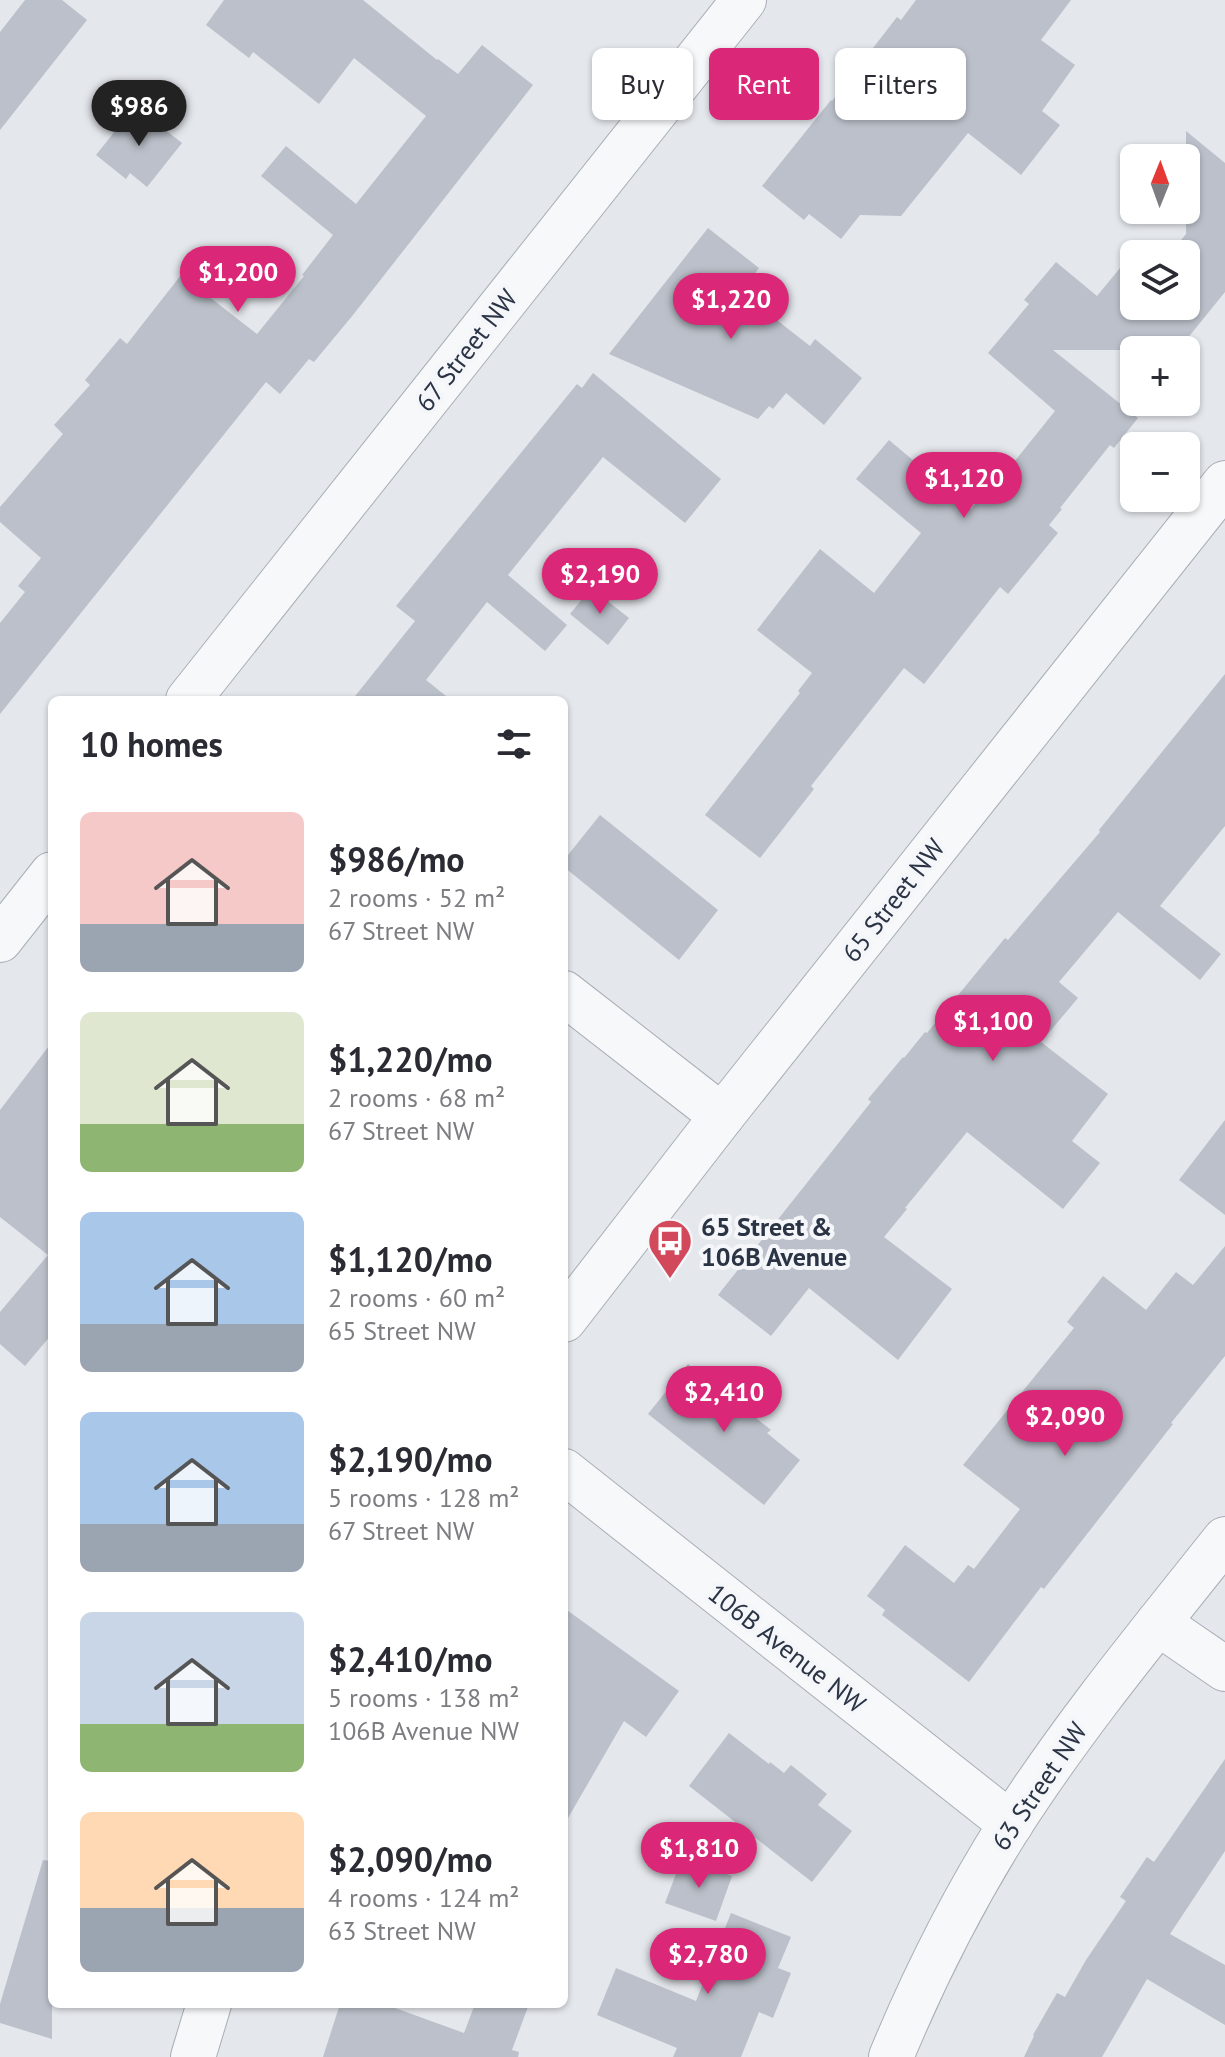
<!DOCTYPE html>
<html lang="en">
<head>
<meta charset="utf-8">
<style>
  :root { --surface:#fff; --page:#f7f7f7; --text:#2b2b33; --muted:#7c7c81; --accent:#db2777 }
  body { margin:0; font-family:"PT Sans",sans-serif; background:var(--page); color:var(--text); height:100vh; display:flex; flex-direction:column; font-size:30px; white-space:nowrap }
  * { box-sizing:border-box; margin:0 }
  p { font-size:26px; color:var(--muted) }
  .icon { flex:none; width:44px; height:44px; fill:none; stroke:currentColor; stroke-width:2; stroke-linecap:round; stroke-linejoin:round }
  .map { position:relative; flex:1; overflow:hidden }
  .sheet { position:absolute; left:48px; top:696px; width:520px; height:1312px; display:flex; flex-direction:column; background:var(--surface); border-radius:12px; box-shadow:0 2px 6px #0004 }
  .sheet>* { flex:none }
  .top-card { position:absolute; left:592px; top:48px; width:512px; height:72px; display:flex; gap:16px }
  .needle { width:52px; rotate:1deg }
  .tools { position:absolute; left:1120px; top:144px; display:grid; gap:16px }
  .tools a { display:grid; place-items:center; width:80px; height:80px; border-radius:12px; background:var(--surface); box-shadow:0 2px 6px #0004; font-size:40px }
  .price { position:absolute; translate:-50% -68px; padding:0 18px; border-radius:28px; background:var(--accent); color:#fff; font-size:26px; line-height:52px; filter:drop-shadow(0 2px 4px #0008) }
  .price::after { content:''; position:absolute; left:50%; top:48px; width:24px; height:18px; margin-left:-12px; background:inherit; clip-path:polygon(0 0,100% 0,50% 100%) }
  .price.selected { background:#222; color:#fff }
  ul { padding:0; list-style:none }
  li { display:flex; align-items:center; gap:24px; height:200px; padding:0 32px }
  li span { display:grid; place-items:center; flex:none; width:224px; height:160px; border-radius:12px; color:#555 }
  li>.icon { margin-inline-start:auto }
  span .icon { width:96px; height:96px; fill:#fffc; stroke-width:1 }
  li b { font-size:34px }
  h2 { display:flex; justify-content:space-between; align-items:center; height:96px; padding:0 32px; font-size:34px }
  .pill { padding:0 28px; border-radius:12px; background:var(--surface); box-shadow:0 2px 6px #0004; font-size:28px; line-height:72px }
  .pill.selected { background:var(--accent); color:#fff }
  .map>svg:first-child { display:block }
  .building { fill:#bbc0ca }
  .lines { fill:none; stroke-linecap:round; stroke-linejoin:round }
  .minor-casing { stroke:#a9aeb7; stroke-width:46 }
  .minor { stroke:#f7f8fa; stroke-width:44 }
  .labels { text-anchor:middle; dominant-baseline:central; stroke-width:8; stroke-linejoin:round; paint-order:stroke }
  .street-label { font-size:26px; fill:#2b3445; stroke:#f4f6f9 }
  .poi-label { font-size:26px; font-weight:bold; fill:#2b3445; stroke:#f4f6f9; text-anchor:start }
</style>
</head>
<body>
<div class="map">
<svg width="1225" height="2057" viewBox="0 0 1225 2057">
  <rect width="100%" height="100%" fill="#e4e7ec"/>
  <g class="building">
    <path d="M 25,0 L 62,0 L 87,20 L 0,130 L 0,32 Z"/>
    <path d="M 224,0 L 363,0 L 437,60 L 438,59 L 458,74 L 482,45 L 533,85 L 353,315 L 314,362 L 309,359 L 280,394 L 266,382 L 0,714 L 0,623 L 25,592 L 18,586 L 41,558 L 0,522 L 0,507 L 63,434 L 54,425 L 90,385 L 85,380 L 120,338 L 127,344 L 181,275 L 257,334 L 304,276 L 302,275 L 333,235 L 261,176 L 286,146 L 356,204 L 426,116 L 354,58 L 319,104 L 253,52 L 249,58 L 206,25 Z"/>
    <path d="M 916,0 L 1071,0 L 1041,40 L 1075,65 L 1042,111 L 1060,125 L 1021,175 L 968,133 L 901,216 L 860,215 L 841,239 L 809,214 L 804,220 L 762,186 L 831,100 L 832,101 L 897,17 L 901,20 Z"/>
    <path d="M 135,106 L 182,143 L 147,187 L 130,173 L 126,179 L 96,155 Z"/>
    <path d="M 1186,131 L 1225,163 L 1225,292 L 1178,350 L 1053,350 L 1138,418 L 1114,448 L 1110,445 L 1060,508 L 1062,509 L 1049,525 L 1058,533 L 1008,594 L 1000,587 L 924,684 L 904,668 L 811,786 L 814,789 L 760,858 L 705,815 L 800,693 L 798,691 L 812,673 L 757,630 L 820,549 L 874,593 L 921,533 L 856,479 L 889,440 L 971,509 L 1007,465 L 1010,467 L 1055,411 L 988,353 L 1029,304 L 1024,300 L 1056,262 L 1097,296 L 1134,251 L 1138,254 L 1134,254 L 1134,306 L 1186,306 L 1186,254 L 1170,254 L 1186,234 Z"/>
    <path d="M 708,228 L 759,268 L 741,292 L 810,346 L 815,339 L 862,378 L 824,425 L 786,393 L 773,409 L 769,406 L 758,419 L 609,354 Z"/>
    <path d="M 593,373 L 721,479 L 685,523 L 603,457 L 508,575 L 567,625 L 545,651 L 487,602 L 426,680 L 451,700 L 352,700 L 415,621 L 396,606 L 577,384 L 582,388 Z"/>
    <path d="M 591,588 L 629,618 L 608,645 L 570,614 Z"/>
    <path d="M 1225,674 L 1225,826 L 1160,906 L 1221,954 L 1200,980 L 1118,912 L 1059,982 L 1078,998 L 1041,1042 L 1108,1094 L 1072,1141 L 1100,1163 L 1063,1209 L 967,1132 L 905,1208 L 907,1209 L 884,1237 L 952,1289 L 898,1360 L 809,1288 L 771,1336 L 718,1295 L 871,1102 L 868,1099 L 903,1057 L 904,1058 L 925,1032 L 927,1033 L 1005,938 L 1008,940 L 1100,832 L 1099,830 Z"/>
    <path d="M 600,815 L 718,910 L 679,960 L 564,867 L 564,860 Z"/>
    <path d="M 52,1042 L 52,1334 L 25,1366 L 0,1344 L 0,1312 L 48,1255 L 0,1217 L 0,1110 Z"/>
    <path d="M 1225,1120 L 1225,1215 L 1179,1180 Z"/>
    <path d="M 1225,1246 L 1225,1356 L 1171,1423 L 1173,1424 L 1044,1589 L 1041,1587 L 969,1682 L 882,1615 L 885,1610 L 867,1596 L 905,1545 L 954,1583 L 968,1565 L 974,1569 L 1020,1509 L 963,1465 L 1074,1328 L 1067,1322 L 1103,1276 L 1146,1310 L 1176,1272 L 1193,1285 Z"/>
    <path d="M 688,1364 L 771,1430 L 767,1433 L 800,1460 L 764,1505 L 648,1414 Z"/>
    <path d="M 564,1608 L 679,1691 L 646,1737 L 624,1721 L 564,1825 Z"/>
    <path d="M 729,1733 L 769,1764 L 770,1762 L 784,1773 L 791,1765 L 827,1794 L 818,1805 L 852,1831 L 812,1882 L 689,1786 Z"/>
    <path d="M 1225,1759 L 1225,1851 L 1170,1934 L 1225,1965 L 1225,2025 L 1147,1979 L 1102,2057 L 1024,2057 L 1034,2036 L 1033,2035 L 1057,1993 L 1065,1997 L 1086,1960 L 1126,1901 L 1120,1897 L 1147,1857 L 1154,1862 Z"/>
    <path d="M 682,1858 L 732,1876 L 716,1921 L 665,1903 Z"/>
    <path d="M 43,1860 L 52,1861 L 52,2039 L 0,2023 L 0,2004 Z"/>
    <path d="M 731,1913 L 791,1937 L 778,1968 L 791,1973 L 773,2018 L 759,2012 L 741,2057 L 673,2057 L 677,2048 L 597,2015 L 616,1968 L 696,2001 Z"/>
    <path d="M 340,2004 L 384,2004 L 464,2033 L 475,2004 L 529,2004 L 512,2050 L 519,2052 L 518,2057 L 323,2057 Z"/>
  </g>
  <g class="lines">
    <g class="minor-casing">
      <g id="minor">
        <path d="M 188,700 L 744,0"/>
        <path d="M 0,940 L 52,874"/>
        <path d="M 564,993 L 722,1116"/>
        <path d="M 564,1320 L 722,1116 L 1225,483"/>
        <path d="M 564,1471 L 1011,1824"/>
        <path d="M 1158,1623 L 1225,1669"/>
        <path d="M 193,2057 L 209,2004"/>
        <path d="M 891,2057 C 924,1977 964,1898 1010,1825 C 1074,1725 1151,1632 1225,1539"/>
      </g>
    </g>
    <use href="#minor" class="minor"/>
  </g>
  <defs>
    <g id="bus-pin" transform="scale(2.3)"><path d="M0 17L-7.5 6A9.5 9.5 0 1 1 7.5 6Z" fill="#d1495b" stroke="#f4f6f9"/><path d="M-5-6H5V4H4V6H2V4H-2V6H-4V4H-5ZM-3.5-4V0h7V-4ZM-3.5 1.2v1.5H-2V1.2ZM2 1.2v1.5H3.5V1.2Z" fill="#fff"/></g>
  </defs>
  <g fill-rule="evenodd">
    <use href="#bus-pin" x="670" y="1241"/>
  </g>
  <g class="labels">
    <g class="street-label">
      <text transform="translate(466 350) rotate(-52)">67 Street NW</text>
      <text transform="translate(893 900) rotate(-52)">65 Street NW</text>
      <text transform="translate(787 1648) rotate(38)">106B Avenue NW</text>
      <text transform="translate(1039 1786) rotate(-56)">63 Street NW</text>
    </g>
    <g class="poi-label">
      <text x="701" y="1226">65 Street &amp;<tspan x="701" dy="30">106B Avenue</tspan></text>
    </g>
  </g>
</svg>
<div class="tools">
<a><svg class="needle" viewBox="-14 -14 28 28"><path d="M0-13l5 13h-10z" fill="#e53935"/><path d="M0 13l5-13h-10z" fill="#7c7c81"/></svg></a>
<a><svg class="icon" aria-label="layers" viewBox="0 0 24 24"><path d="M12 4l9 5-9 5-9-5zM3 14l9 5 9-5"/></svg></a>
<a>+</a>
<a>−</a>
</div>
<b class="price selected" style="left:139px;top:148px">$986</b>
<b class="price" style="left:238px;top:314px">$1,200</b>
<b class="price" style="left:731px;top:341px">$1,220</b>
<b class="price" style="left:964px;top:520px">$1,120</b>
<b class="price" style="left:600px;top:616px">$2,190</b>
<b class="price" style="left:993px;top:1063px">$1,100</b>
<b class="price" style="left:724px;top:1434px">$2,410</b>
<b class="price" style="left:1065px;top:1458px">$2,090</b>
<b class="price" style="left:699px;top:1890px">$1,810</b>
<b class="price" style="left:708px;top:1996px">$2,780</b>
<div class="top-card">
<a class="pill">Buy</a>
<a class="pill selected">Rent</a>
<a class="pill">Filters</a>
</div>
<section class="sheet">
<h2>10 homes<svg class="icon" aria-label="filters" viewBox="0 0 24 24"><path d="M4 7h16M4 17h16"/><circle cx="9" cy="7" r="2"/><circle cx="15" cy="17" r="2"/></svg></h2>
<ul>
<li><span style="background:linear-gradient(#f6c9c9 70%,#9aa5b1 0)"><svg class="icon" aria-label="home" viewBox="0 0 24 24"><path d="M3 11l9-7 9 7M6 9v11h12V9"/></svg></span><div><b>$986/mo</b><p>2 rooms · 52 m²</p><p>67 Street NW</p></div></li>
<li><span style="background:linear-gradient(#dfe7d0 70%,#8fb573 0)"><svg class="icon" aria-label="home" viewBox="0 0 24 24"><path d="M3 11l9-7 9 7M6 9v11h12V9"/></svg></span><div><b>$1,220/mo</b><p>2 rooms · 68 m²</p><p>67 Street NW</p></div></li>
<li><span style="background:linear-gradient(#a9c7e8 70%,#9aa5b1 0)"><svg class="icon" aria-label="home" viewBox="0 0 24 24"><path d="M3 11l9-7 9 7M6 9v11h12V9"/></svg></span><div><b>$1,120/mo</b><p>2 rooms · 60 m²</p><p>65 Street NW</p></div></li>
<li><span style="background:linear-gradient(#a9c7e8 70%,#9aa5b1 0)"><svg class="icon" aria-label="home" viewBox="0 0 24 24"><path d="M3 11l9-7 9 7M6 9v11h12V9"/></svg></span><div><b>$2,190/mo</b><p>5 rooms · 128 m²</p><p>67 Street NW</p></div></li>
<li><span style="background:linear-gradient(#c9d6e8 70%,#8fb573 0)"><svg class="icon" aria-label="home" viewBox="0 0 24 24"><path d="M3 11l9-7 9 7M6 9v11h12V9"/></svg></span><div><b>$2,410/mo</b><p>5 rooms · 138 m²</p><p>106B Avenue NW</p></div></li>
<li><span style="background:linear-gradient(#ffd9b3 60%,#9aa5b1 0)"><svg class="icon" aria-label="home" viewBox="0 0 24 24"><path d="M3 11l9-7 9 7M6 9v11h12V9"/></svg></span><div><b>$2,090/mo</b><p>4 rooms · 124 m²</p><p>63 Street NW</p></div></li>
</ul>
</section>
</div>
</body>
</html>
